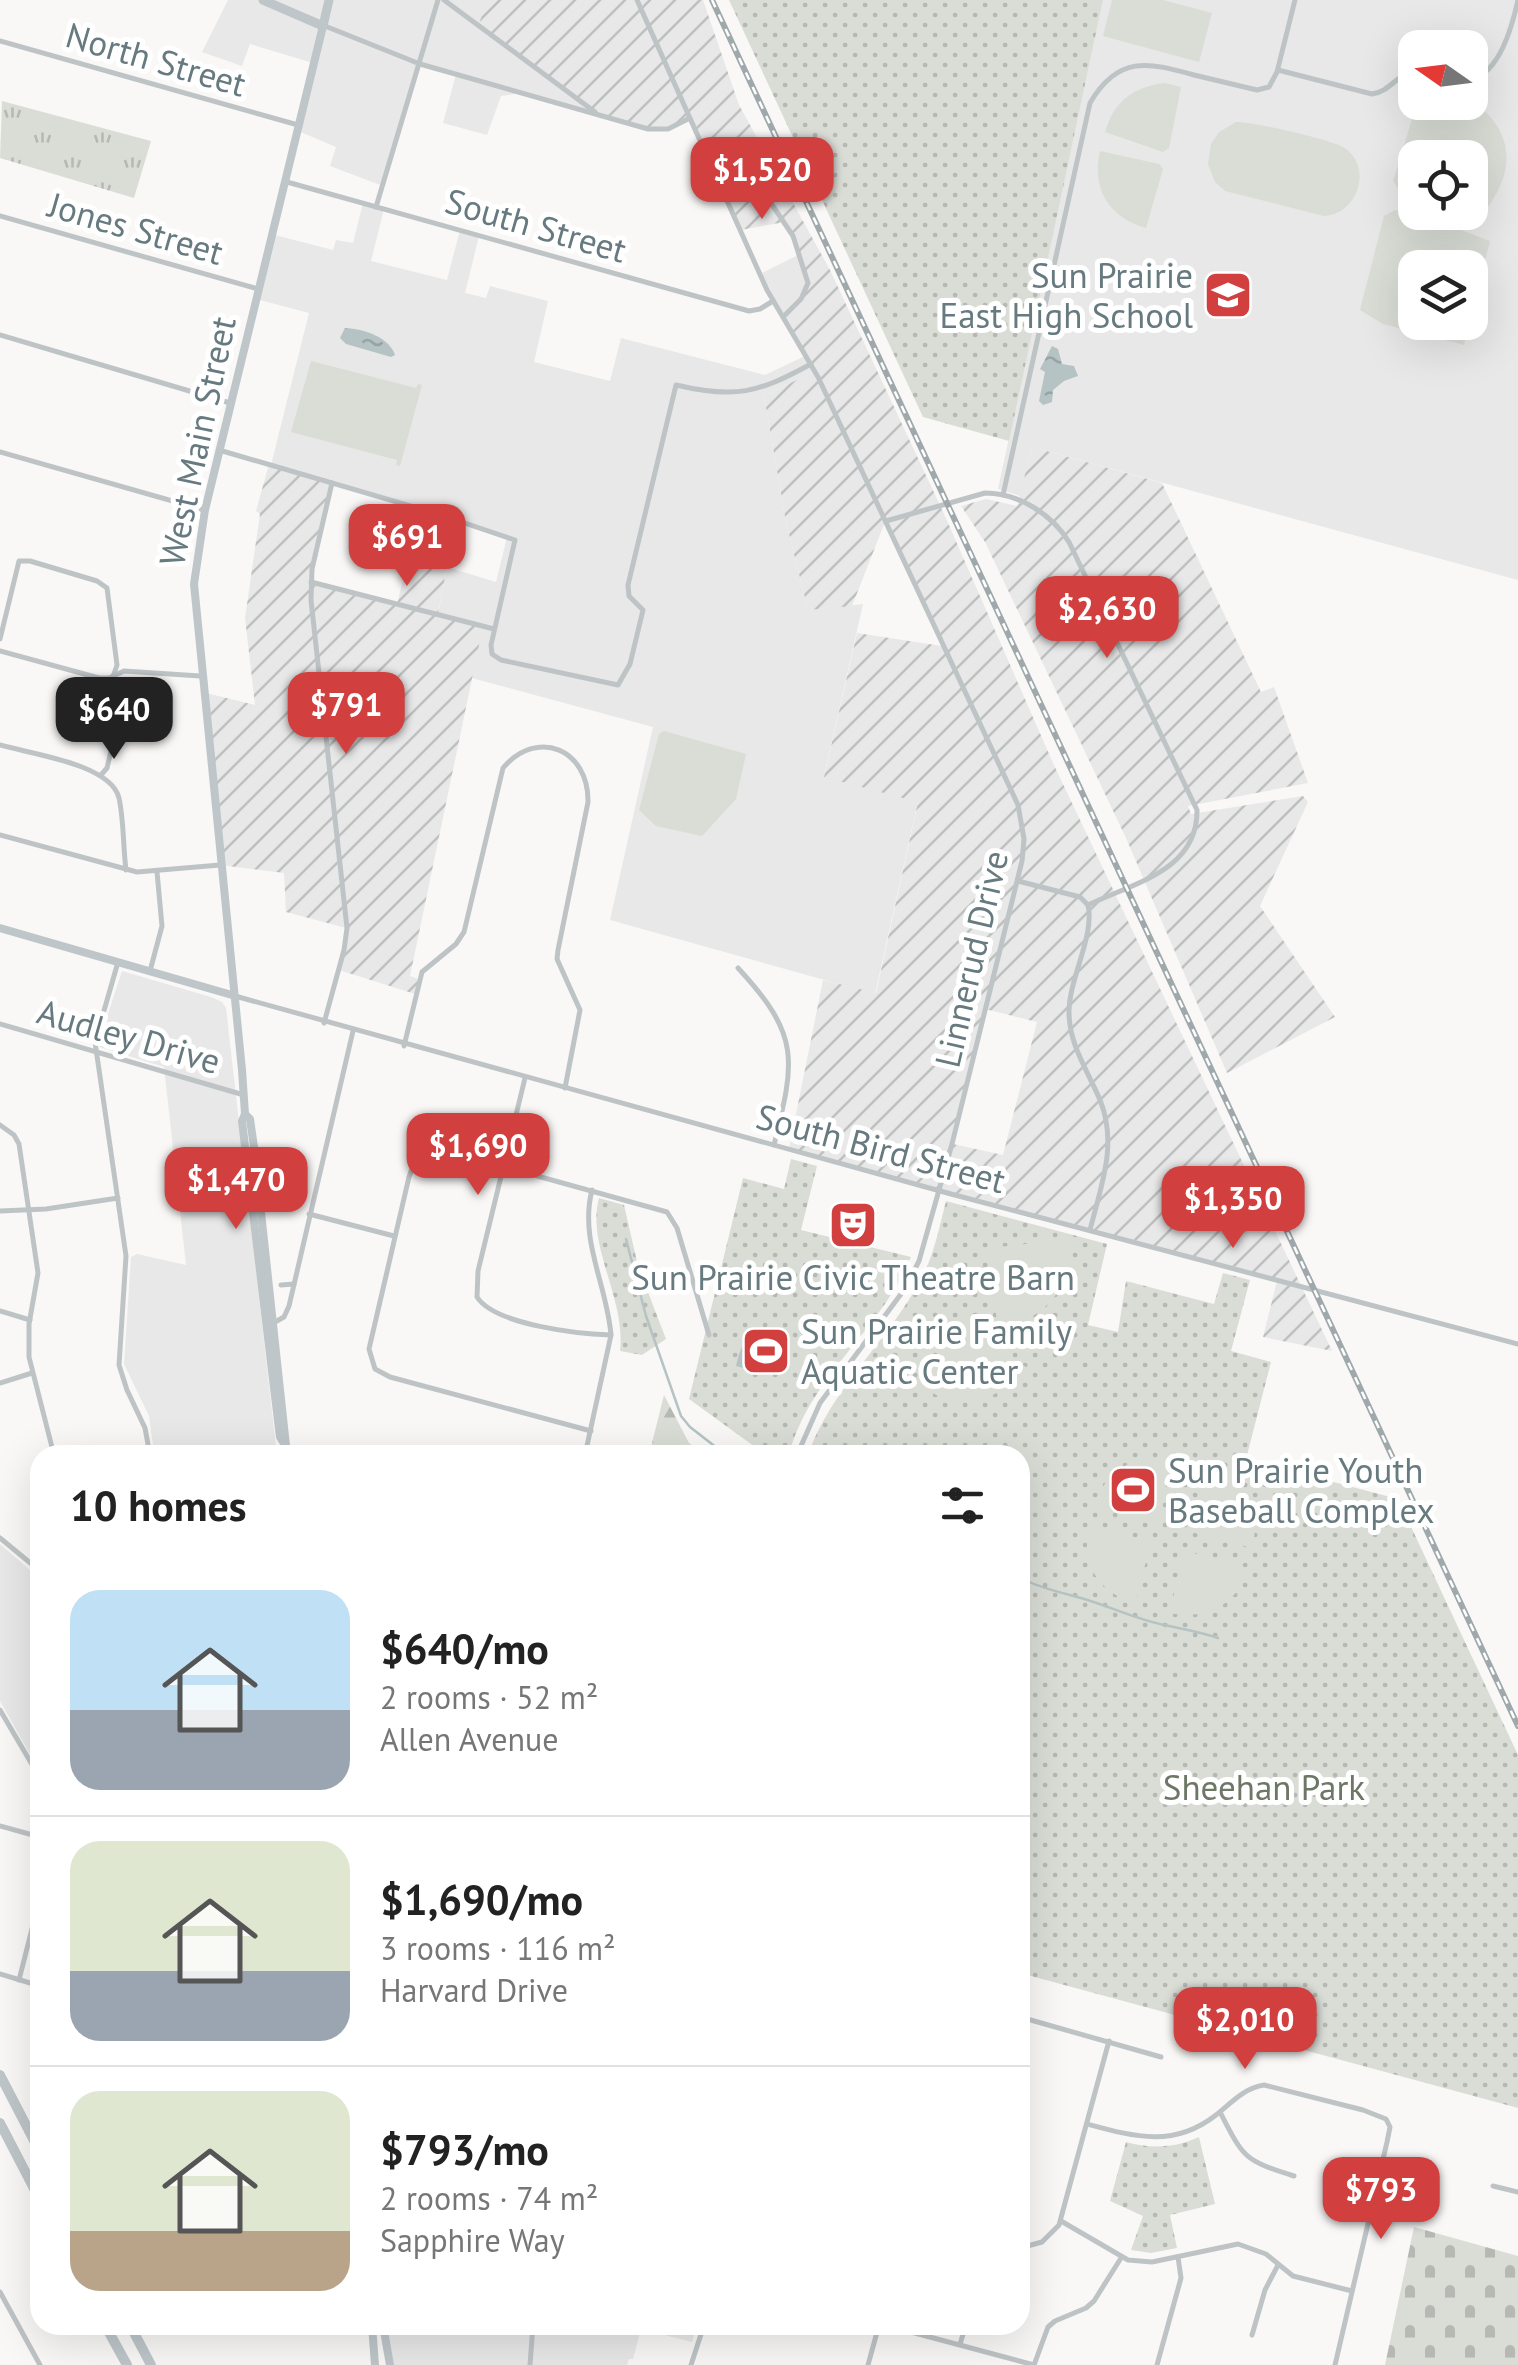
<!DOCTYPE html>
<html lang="en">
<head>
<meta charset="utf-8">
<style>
  :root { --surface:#fff; --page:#f2f2f2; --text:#222; --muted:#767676; --line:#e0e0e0; --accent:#d13f3e }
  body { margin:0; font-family:"PT Sans",sans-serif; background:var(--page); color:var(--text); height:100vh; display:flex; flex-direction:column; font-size:38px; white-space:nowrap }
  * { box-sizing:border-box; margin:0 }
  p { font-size:32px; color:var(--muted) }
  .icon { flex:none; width:55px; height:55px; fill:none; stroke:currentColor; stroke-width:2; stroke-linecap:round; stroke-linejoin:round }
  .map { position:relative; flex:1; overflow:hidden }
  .drawer { position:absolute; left:30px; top:1445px; width:1000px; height:890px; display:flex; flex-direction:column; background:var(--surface); border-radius:30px; box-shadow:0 10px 40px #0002 }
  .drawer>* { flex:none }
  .needle { width:65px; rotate:284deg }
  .buttons { position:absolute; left:1398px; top:30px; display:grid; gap:20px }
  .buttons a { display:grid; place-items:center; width:90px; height:90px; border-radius:20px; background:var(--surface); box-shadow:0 10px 40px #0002; font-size:50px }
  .price { position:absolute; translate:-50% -85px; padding:0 22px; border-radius:20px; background:var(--accent); color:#fff; font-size:32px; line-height:65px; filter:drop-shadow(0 2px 5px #0008) }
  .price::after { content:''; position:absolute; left:50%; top:60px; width:30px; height:22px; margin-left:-15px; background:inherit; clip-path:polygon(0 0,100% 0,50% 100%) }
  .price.on { background:#222; color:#fff }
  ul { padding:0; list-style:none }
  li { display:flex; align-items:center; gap:30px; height:250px; padding:0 40px }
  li+li { border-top:2px solid var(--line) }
  li span { display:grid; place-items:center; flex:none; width:280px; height:200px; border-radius:30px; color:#555 }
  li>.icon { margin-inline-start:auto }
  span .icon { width:120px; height:120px; fill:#fffc; stroke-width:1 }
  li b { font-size:42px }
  h2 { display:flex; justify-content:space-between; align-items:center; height:120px; padding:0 40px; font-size:42px }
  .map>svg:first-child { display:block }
  .built { fill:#e7e8e7; fill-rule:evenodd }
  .industrial { fill:url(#industrial-furrows); fill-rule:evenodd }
  .grass { fill:url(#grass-tufts) }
  .forest { fill:url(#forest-firs) }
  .cemetery { fill:url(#cemetery-stones) }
  .park { fill:url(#park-dots) }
  .garden { fill:#daddd6 }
  .water { fill:url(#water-ripples) }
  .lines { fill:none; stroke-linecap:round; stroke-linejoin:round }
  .stream { stroke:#b5c3c4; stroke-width:2.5 }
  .street { stroke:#bec4c6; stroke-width:5 }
  .secondary { stroke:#bec6c9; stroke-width:8 }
  .primary { stroke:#bec6c9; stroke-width:9 }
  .highway { stroke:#bec6c9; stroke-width:10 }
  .rail-casing { stroke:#9fa8ab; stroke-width:6 }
  .rail { stroke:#fff; stroke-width:2.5; stroke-dasharray:8; stroke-linecap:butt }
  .labels { text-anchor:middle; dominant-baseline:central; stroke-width:10; stroke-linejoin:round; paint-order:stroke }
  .street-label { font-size:35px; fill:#667a7f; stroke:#fff }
  .poi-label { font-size:35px; fill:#667a7f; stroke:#fff; text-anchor:start }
  .park-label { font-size:35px; fill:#6c7765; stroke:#fff }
</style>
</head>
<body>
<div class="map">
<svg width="1518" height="2365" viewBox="0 0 1518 2365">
  <defs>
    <pattern id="industrial-furrows" width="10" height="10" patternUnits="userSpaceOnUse" patternTransform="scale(2.5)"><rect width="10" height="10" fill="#e7e8e7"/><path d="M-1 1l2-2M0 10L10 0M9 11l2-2" fill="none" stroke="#bfc1c0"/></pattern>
    <pattern id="grass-tufts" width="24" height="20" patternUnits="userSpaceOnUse" patternTransform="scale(2.5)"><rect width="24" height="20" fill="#daddd6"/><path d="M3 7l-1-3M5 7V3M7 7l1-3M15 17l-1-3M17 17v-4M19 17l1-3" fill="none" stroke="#b5b8b3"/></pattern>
    <pattern id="forest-firs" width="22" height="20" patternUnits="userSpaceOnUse" patternTransform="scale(2.5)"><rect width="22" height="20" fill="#daddd6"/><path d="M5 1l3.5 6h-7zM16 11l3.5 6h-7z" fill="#b5b8b3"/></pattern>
    <pattern id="cemetery-stones" width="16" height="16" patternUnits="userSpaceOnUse" patternTransform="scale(2.5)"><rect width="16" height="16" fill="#daddd6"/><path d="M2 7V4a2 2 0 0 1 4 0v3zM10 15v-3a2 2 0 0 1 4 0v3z" fill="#b5b8b3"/></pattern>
    <pattern id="park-dots" width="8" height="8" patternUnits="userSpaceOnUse" patternTransform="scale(2.5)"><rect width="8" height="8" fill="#daddd6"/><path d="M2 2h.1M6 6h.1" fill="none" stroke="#b5b8b3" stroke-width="1.8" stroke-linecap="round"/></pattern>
    <pattern id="water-ripples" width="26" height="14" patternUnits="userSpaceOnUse" patternTransform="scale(2.5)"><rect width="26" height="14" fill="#b5c3c4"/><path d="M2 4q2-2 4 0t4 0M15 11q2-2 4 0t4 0" fill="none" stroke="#97a3a4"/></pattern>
  </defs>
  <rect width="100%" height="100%" fill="#f9f8f7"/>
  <g class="built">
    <path d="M 228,0 L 487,0 L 479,27 L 597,114 L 522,93 L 501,96 L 487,135 L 443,123 L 456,74 L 420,64 L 383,186 L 330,166 L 336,147 L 296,130 L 313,63 L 250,44 L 242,66 L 202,52 Z"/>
    <path d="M 1103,0 L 1518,0 L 1518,580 L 1032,447 L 1020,496 L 998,489 ZM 1415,48 L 1470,48 L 1470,102 L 1415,102 ZM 1415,158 L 1470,158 L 1470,212 L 1415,212 ZM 1415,268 L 1470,268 L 1470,322 L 1415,322 Z"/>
    <path d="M 363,203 L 384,209 L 371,261 L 447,280 L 460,230 L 479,236 L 465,293 L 486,298 L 490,286 L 548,301 L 534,362 L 610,381 L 621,338 L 765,375 L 807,355 L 815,371 L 764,396 L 786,522 L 808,610 L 863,604 L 824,776 L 918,801 L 875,994 L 610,920 L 653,727 L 472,678 L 482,626 L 438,615 L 447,567 L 496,582 L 507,537 L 271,465 L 309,313 L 256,299 L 271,234 L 333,250 L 336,240 L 353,243 Z"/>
    <path d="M 800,254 L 808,283 L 801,299 L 784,317 L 760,274 Z"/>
    <path d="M 122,971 L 211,997 L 222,1002 L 226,1008 L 277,1455 L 193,1455 L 192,1450 L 154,1453 L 149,1416 L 124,1364 L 131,1257 L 137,1254 L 186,1265 L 164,1067 L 100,1047 L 99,1041 Z"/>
    <path d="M 0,1544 L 40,1579 L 40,1772 L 0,1701 Z"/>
    <path d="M 386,2325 L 697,2325 L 692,2342 L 641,2329 L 633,2359 L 629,2359 L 627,2365 L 394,2365 Z"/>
  </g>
  <g class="industrial">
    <path d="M 487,0 L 703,0 L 739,105 L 830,270 L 945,516 L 1053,763 L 1332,1351 L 1263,1337 L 1277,1281 L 789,1149 L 823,980 L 876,993 L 918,802 L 824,777 L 857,633 L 942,646 L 885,522 L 852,606 L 808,610 L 786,522 L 764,396 L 815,371 L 784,317 L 801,299 L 808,283 L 802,260 L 785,222 L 740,230 L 688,120 L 662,131 L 597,114 L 478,27 ZM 985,1009 L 1037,1022 L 1003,1155 L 953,1144 Z"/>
    <path d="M 1032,447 L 1162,483 L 1261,692 L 1274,687 L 1308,783 L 1188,806 L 1191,814 L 1303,796 L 1308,802 L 1260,906 L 1335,1017 L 1227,1073 L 1126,838 L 985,542 L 961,506 L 986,499 L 1017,506 Z"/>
    <path d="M 269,464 L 332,483 L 312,582 L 397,604 L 409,556 L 447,567 L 438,614 L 483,626 L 410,976 L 418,979 L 415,994 L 339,970 L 346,928 L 286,912 L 284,873 L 220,865 L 202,692 L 255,705 L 245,618 L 260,514 L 256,511 Z"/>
  </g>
  <path class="grass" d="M 2,101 L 151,141 L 134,198 L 0,158 Z"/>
  <path class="forest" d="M 664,1395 L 689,1443 L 706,1455 L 649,1455 Z"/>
  <path class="cemetery" d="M 1414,2227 L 1518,2256 L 1518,2365 L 1385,2365 Z"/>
  <g class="park">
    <path d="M 729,0 L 1103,0 L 1009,441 L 923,417 Z"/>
    <path d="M 791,1159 L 817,1166 L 801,1230 L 911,1257 C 882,1329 809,1377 789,1455 L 766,1455 L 689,1399 L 743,1178 L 784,1189 Z"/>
    <path d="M 599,1198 L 624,1205 L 638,1266 L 666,1339 L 642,1355 L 620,1351 C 626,1298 586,1246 599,1198 Z"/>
    <path d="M 946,1201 L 1107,1244 L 1088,1325 L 1118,1332 L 1126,1281 L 1214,1304 L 1223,1273 L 1250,1280 L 1231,1351 L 1271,1362 L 1246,1459 L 1398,1499 L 1518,1755 L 1518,2108 L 1020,1973 L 1020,1455 L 808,1455 C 831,1389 887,1342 920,1281 C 934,1256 939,1228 946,1201 Z"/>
    <path d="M 1199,2137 L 1215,2204 L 1170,2215 L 1177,2248 L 1151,2253 L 1131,2250 L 1143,2216 L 1110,2201 L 1126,2142 C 1151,2149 1175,2148 1199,2137 Z"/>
  </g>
  <g class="garden">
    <path d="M 1112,0 L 1163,0 L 1212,13 L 1199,62 L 1103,36 Z"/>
    <path d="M 1165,83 L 1181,87 L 1169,148 L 1163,152 L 1105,132 C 1114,101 1133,87 1165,83 Z"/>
    <path d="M 1470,99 C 1512,128 1518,167 1487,208 L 1470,205 L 1470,158 L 1415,158 L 1415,195 L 1400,191 L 1393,181 L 1417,103 L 1470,102 Z"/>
    <path d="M 1236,122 C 1254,122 1328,139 1343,147 C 1374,166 1358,214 1324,216 L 1225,191 L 1215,182 L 1208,164 L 1211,144 L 1219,132 Z"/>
    <path d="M 1100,151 L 1159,164 L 1163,169 L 1146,228 C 1109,218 1091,188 1100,151 Z"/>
    <path d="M 1395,210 L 1437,221 L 1490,241 L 1470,319 L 1470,268 L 1415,268 L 1415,322 L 1469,323 L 1464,345 L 1383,324 L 1360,310 L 1384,216 Z"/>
    <path d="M 311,361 L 416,388 L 418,384 L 422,385 L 400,466 L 396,465 L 397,460 L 291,432 Z"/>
    <path d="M 664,731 L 746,754 L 736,799 L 702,836 L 656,826 L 639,810 L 659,734 Z"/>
    <path d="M 1068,1239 C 1076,1285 1042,1324 998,1327 L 986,1252 L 990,1248 Z"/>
    <path d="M 967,1322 L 1027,1368 C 1002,1402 953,1413 919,1384 L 961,1323 Z"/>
    <path d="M 1148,1458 L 1173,1461 L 1157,1518 L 1151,1522 L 1094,1507 C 1103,1478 1119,1464 1148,1458 Z"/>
    <path d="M 1208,1472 C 1245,1480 1264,1513 1251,1548 L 1195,1533 L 1193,1527 Z"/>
    <path d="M 1090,1526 L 1145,1540 L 1150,1546 L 1135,1604 C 1099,1592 1079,1564 1090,1526 Z"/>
    <path d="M 1190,1552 L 1248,1568 C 1236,1606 1208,1620 1169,1613 L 1184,1556 Z"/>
  </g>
  <g class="water">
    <path d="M 345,328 C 364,329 389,337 395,355 L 391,357 L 346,344 L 340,338 Z"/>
    <path d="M 1052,346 L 1058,349 L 1062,364 L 1074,366 L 1078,376 L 1064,381 L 1053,390 L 1052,402 L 1043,405 L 1039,401 L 1045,372 L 1040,369 Z"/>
    <path d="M 761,1331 C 777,1334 782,1340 787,1355 L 781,1369 L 774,1374 L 767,1364 L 774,1358 L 763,1355 L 758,1372 L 736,1366 C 740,1350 743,1337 761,1331 Z"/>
  </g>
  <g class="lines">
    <g class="stream">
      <path d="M 626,1239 L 646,1316 L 681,1416 L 690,1427 L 726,1455"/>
      <path d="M 1020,1578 C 1040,1588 1059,1592 1081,1598 C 1109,1606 1135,1619 1164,1625 C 1183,1629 1200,1632 1218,1638"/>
    </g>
    <g class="street">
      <path d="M 444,0 L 595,112"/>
      <path d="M 637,0 L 767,290 L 818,377 L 1018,805 L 1024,839 L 1022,861 L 952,1144 L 919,1261 L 904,1290 L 820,1403 L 797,1455"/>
      <path d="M 325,26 L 420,64 L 648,129 L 668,129 L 688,119"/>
      <path d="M 0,41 L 298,125"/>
      <path d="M 1278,70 L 1372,94 C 1390,92 1398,73 1415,70"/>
      <path d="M 1470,81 C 1500,72 1512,27 1518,0"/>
      <path d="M 700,144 L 737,156 L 753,176 L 793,236 L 808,283 L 801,299 L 784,316"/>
      <path d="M 287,182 L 749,311 L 760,309 L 773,301"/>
      <path d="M 376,207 L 438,0"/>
      <path d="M 0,216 L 258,289"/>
      <path d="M 0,335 L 230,403"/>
      <path d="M 219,450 L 438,514 L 515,540 L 491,645 L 492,654 L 501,660 L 618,685 L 630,664 L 643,610 L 629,596 L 628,585 L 676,385 C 735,399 758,393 811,364"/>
      <path d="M 0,452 L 204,510"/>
      <path d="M 1003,495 L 1090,103 C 1118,55 1148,62 1194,75 C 1215,80 1236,85 1257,90 L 1269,87 L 1277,72 L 1295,0"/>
      <path d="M 886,521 L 985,493 C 1018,493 1052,514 1069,542 L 1197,810 C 1198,871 1133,883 1088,905"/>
      <path d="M 311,582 L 494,629"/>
      <path d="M 0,639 L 19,561 L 30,561 L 97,581 L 107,588 L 117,665 L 111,683 L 116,730 L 107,768 L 101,775"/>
      <path d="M 0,651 L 99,678 L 109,678 L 124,671 L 200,676"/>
      <path d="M 0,745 C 31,754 111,764 119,798 C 124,821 123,847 126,870"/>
      <path d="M 0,835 L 137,872 L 220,865"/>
      <path d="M 1018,881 L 1080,897 L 1088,905"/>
      <path d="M 1088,905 C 1095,936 1069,978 1069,1012 C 1069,1045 1088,1071 1100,1100 C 1118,1144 1101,1186 1090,1230"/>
      <path d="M 118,962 L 95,1042 L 126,1256 L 119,1365 L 127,1390 L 145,1428 L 150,1455"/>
      <path d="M 738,968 C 801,1036 795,1060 774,1145"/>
      <path d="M 150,971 L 162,926 L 157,872"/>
      <path d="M 235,996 L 951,1194 L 1518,1344"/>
      <path d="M 324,1023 L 344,950 L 347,928 L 311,600 L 312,569 L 332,483"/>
      <path d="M 0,1024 L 244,1095"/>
      <path d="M 404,1046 L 422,972 L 456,944 L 464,932 L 503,768 C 538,727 589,750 588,802 L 558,950 L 557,959 L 580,1010 L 565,1088"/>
      <path d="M 525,1078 L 478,1271 L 477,1297 C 495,1325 579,1334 611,1335"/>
      <path d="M 0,1125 L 14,1135 L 19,1144 L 38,1273 L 29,1324 L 29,1357 L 54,1455"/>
      <path d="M 0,1211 L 46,1209 L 118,1198"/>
      <path d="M 309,1214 L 394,1236"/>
      <path d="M 281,1285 L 294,1284"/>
      <path d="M 0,1311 L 30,1320"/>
      <path d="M 275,1322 L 284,1317 L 289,1306 L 353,1031"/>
      <path d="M 0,1383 L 32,1373"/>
      <path d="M 591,1431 L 390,1377 L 375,1369 L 369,1349 L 409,1177 C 415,1158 424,1149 444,1150 L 667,1212 L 677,1228 L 709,1335"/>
      <path d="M 585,1455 L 611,1335 C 607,1285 579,1240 592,1190"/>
      <path d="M 0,1538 L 40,1571"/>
      <path d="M 0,1710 L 40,1778"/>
      <path d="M 0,1826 L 40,1837"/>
      <path d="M 0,1974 L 40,1986"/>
      <path d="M 19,1980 L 40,1897"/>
      <path d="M 1020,2017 L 1161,2057"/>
      <path d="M 1020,2050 L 1028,2020"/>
      <path d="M 1220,2112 C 1244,2159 1244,2160 1294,2176"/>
      <path d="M 1087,2124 C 1135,2137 1174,2148 1216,2115 C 1231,2103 1244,2088 1264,2085 L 1363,2110 L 1386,2119 L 1390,2127 L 1387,2142 L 1335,2365"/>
      <path d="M 1493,2186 L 1518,2192"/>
      <path d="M 1061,2221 L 1128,2260 L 1152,2262 L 1238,2244 L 1266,2254 L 1293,2276 L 1352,2291"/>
      <path d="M 1020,2248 L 1042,2242 L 1059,2225 L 1109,2041"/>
      <path d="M 0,2292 L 40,2365"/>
      <path d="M 885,2325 L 1034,2365"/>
      <path d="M 1252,2335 L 1265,2290 L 1278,2265"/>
      <path d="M 960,2344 L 966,2325"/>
      <path d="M 530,2365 L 533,2325"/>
      <path d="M 691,2365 L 704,2325"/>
      <path d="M 868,2365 L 879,2325"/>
      <path d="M 1034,2365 L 1048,2327 L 1055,2321 L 1086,2308 L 1094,2301 L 1121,2258"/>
      <path d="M 1157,2365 L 1181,2278 L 1178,2257"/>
    </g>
    <g class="secondary">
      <path d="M 0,928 L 232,995"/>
      <path d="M 245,1114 L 250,1119 L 254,1147 L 287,1455"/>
      <path d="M 286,1447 L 280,1437 L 278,1421 L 242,1121 L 245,1114 L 242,1070 L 194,584 L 205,510 L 323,26"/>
      <path d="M 372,2325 L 375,2365"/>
      <path d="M 383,2325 L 390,2365"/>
    </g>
    <path class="primary" d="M 263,0 L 323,26 L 329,0"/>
    <g class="highway">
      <path d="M 0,2075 L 40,2152"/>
      <path d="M 0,2123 L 40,2200"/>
      <path d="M 105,2325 L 127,2365"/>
      <path d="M 130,2325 L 151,2365"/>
    </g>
    <g class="rail-casing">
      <path id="rail" d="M 712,0 L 1518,1726"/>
    </g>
    <use href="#rail" class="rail"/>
  </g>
  <defs>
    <g id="school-square" transform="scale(2.5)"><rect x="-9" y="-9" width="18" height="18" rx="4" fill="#d13f3e" stroke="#fff"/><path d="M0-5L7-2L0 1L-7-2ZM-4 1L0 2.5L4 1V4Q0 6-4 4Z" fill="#fff"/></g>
    <g id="theatre-square" transform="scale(2.5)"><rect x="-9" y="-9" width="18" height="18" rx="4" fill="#d13f3e" stroke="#fff"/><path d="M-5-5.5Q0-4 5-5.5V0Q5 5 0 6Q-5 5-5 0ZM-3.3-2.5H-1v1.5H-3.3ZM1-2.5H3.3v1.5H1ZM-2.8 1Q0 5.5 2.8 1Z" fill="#fff"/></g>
    <g id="stadium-square" transform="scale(2.5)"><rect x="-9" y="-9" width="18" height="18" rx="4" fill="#d13f3e" stroke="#fff"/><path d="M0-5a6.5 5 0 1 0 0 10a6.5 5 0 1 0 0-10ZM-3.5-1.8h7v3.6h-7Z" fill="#fff"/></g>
  </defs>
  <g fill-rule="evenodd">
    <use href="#school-square" x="1228" y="295"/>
    <use href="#theatre-square" x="853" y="1225"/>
    <use href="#stadium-square" x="766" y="1351"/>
    <use href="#stadium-square" x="1133" y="1490"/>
  </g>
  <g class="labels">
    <g class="street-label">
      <text transform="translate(156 59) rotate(16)">North Street</text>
      <text transform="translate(536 225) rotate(16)">South Street</text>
      <text transform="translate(136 228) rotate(16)">Jones Street</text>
      <text transform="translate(197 441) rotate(-78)">West Main Street</text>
      <text transform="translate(971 959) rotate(-77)">Linnerud Drive</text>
      <text transform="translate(129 1036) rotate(16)">Audley Drive</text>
      <text transform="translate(881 1148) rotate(15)">South Bird Street</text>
    </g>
    <g class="poi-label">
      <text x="1193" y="275" text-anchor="end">Sun Prairie<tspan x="1193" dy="40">East High School</tspan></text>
      <text x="853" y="1277" text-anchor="middle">Sun Prairie Civic Theatre Barn</text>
      <text x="801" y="1331">Sun Prairie Family<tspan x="801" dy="40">Aquatic Center</tspan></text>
      <text x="1168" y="1470">Sun Prairie Youth<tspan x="1168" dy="40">Baseball Complex</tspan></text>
    </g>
    <g class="park-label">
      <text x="1264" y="1787">Sheehan Park</text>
    </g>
  </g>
</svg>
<div class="buttons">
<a><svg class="needle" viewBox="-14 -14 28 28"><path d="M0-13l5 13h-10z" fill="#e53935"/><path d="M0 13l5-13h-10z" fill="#767676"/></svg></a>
<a><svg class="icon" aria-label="locate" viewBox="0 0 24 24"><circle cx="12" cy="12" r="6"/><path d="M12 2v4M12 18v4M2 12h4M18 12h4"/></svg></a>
<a><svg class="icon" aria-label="layers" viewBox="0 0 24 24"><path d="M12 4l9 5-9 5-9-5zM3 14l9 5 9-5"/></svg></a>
</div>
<b class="price" style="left:762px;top:222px">$1,520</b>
<b class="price" style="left:407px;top:589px">$691</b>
<b class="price" style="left:1107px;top:661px">$2,630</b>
<b class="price" style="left:346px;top:757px">$791</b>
<b class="price on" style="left:114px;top:762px">$640</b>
<b class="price" style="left:478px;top:1198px">$1,690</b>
<b class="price" style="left:236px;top:1232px">$1,470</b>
<b class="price" style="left:1233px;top:1251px">$1,350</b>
<b class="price" style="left:1245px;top:2072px">$2,010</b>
<b class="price" style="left:1381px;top:2242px">$793</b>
<section class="drawer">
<h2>10 homes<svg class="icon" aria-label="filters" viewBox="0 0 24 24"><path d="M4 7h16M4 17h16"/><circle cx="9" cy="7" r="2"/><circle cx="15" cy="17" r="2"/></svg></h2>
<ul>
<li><span style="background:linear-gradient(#bfe0f5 60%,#9aa5b1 0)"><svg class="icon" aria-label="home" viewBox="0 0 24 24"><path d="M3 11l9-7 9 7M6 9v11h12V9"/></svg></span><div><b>$640/mo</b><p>2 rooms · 52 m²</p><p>Allen Avenue</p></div></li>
<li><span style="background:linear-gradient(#dfe7d0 65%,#9aa5b1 0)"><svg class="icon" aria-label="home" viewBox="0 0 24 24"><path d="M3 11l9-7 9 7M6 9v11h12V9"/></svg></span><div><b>$1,690/mo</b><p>3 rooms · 116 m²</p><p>Harvard Drive</p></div></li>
<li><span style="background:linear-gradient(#dfe7d0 70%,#b9a48a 0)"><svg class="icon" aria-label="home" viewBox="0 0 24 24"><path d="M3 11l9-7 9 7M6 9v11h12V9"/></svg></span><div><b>$793/mo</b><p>2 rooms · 74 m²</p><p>Sapphire Way</p></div></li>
</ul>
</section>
</div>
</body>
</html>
